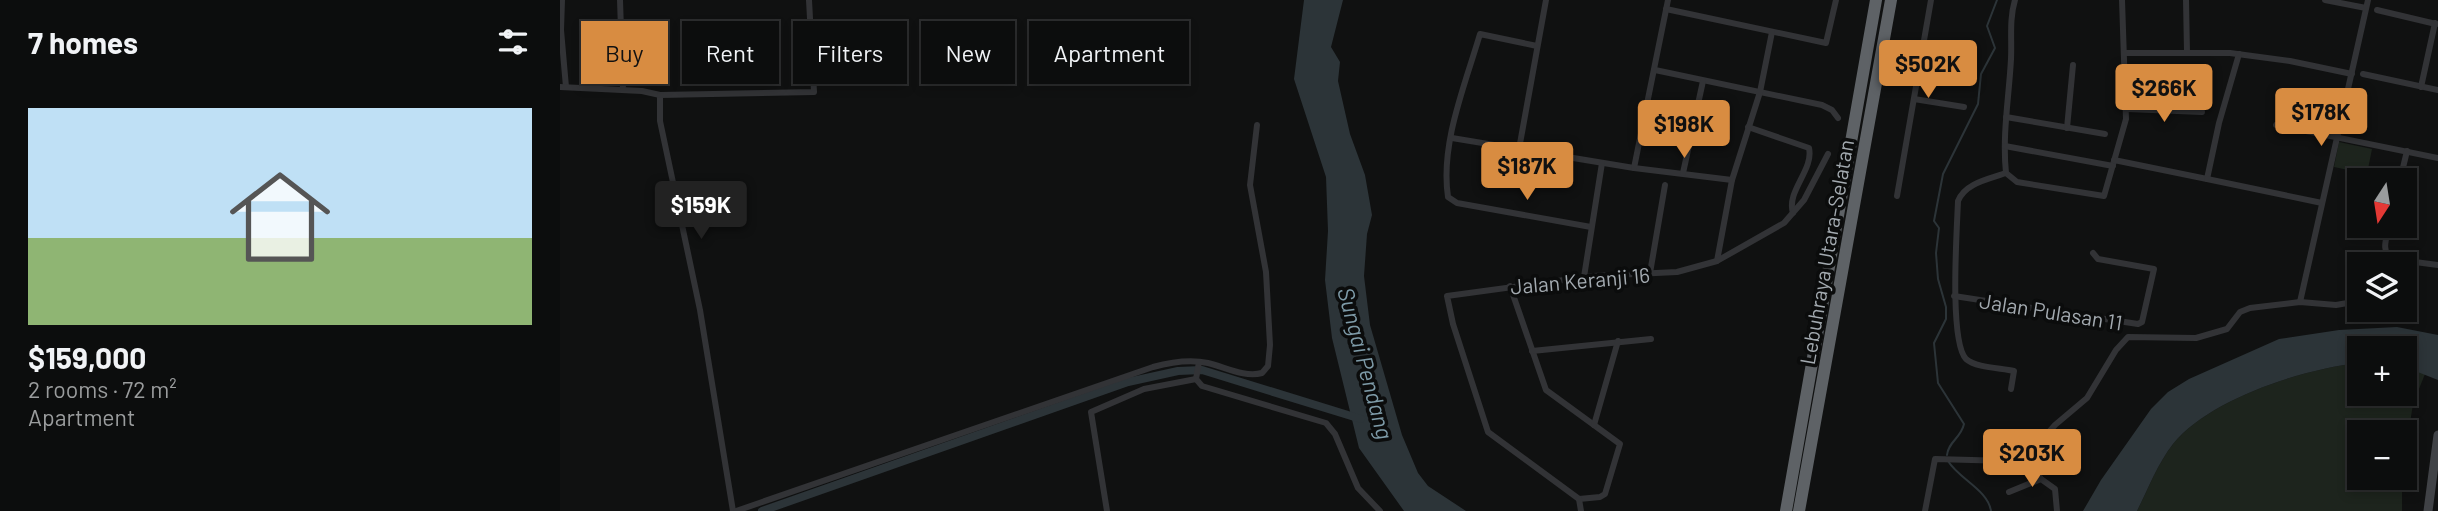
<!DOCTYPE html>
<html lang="en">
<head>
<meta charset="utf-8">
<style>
  :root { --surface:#0c0d0d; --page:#151616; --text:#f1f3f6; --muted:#9a9c9d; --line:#2c2d2e; --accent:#d88c41 }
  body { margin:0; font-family:Barlow,sans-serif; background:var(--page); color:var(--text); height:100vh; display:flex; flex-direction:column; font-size:26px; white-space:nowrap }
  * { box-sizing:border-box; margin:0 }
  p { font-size:23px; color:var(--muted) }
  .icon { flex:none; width:38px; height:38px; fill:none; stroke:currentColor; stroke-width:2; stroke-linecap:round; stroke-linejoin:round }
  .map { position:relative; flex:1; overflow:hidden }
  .sheet { display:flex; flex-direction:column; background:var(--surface); width:560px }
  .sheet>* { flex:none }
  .guide { position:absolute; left:21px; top:21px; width:665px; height:63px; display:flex; gap:14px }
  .needle { width:46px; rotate:192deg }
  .tools { position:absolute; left:1787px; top:168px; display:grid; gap:14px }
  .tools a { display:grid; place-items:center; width:70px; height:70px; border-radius:0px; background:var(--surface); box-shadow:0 4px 10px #0003,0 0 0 2px var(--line); font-size:35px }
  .price { position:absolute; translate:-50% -60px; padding:0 16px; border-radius:7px; background:var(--accent); color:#111; font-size:23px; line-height:46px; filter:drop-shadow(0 2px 4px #0008) }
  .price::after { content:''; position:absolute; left:50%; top:42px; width:21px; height:16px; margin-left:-10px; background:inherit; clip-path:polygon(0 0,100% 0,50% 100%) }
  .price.selected { background:#222; color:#fff }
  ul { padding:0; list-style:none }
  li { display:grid; align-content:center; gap:14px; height:371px; padding:0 28px }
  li+li { border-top:2px solid var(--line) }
  li span { display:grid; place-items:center; height:217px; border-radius:0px; color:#555 }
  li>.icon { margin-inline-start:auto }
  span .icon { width:126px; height:126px; fill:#fffc; stroke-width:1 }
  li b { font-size:30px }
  h2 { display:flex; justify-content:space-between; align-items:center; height:84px; padding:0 28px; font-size:30px }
  .pill { padding:0 24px; border-radius:0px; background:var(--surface); box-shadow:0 4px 10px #0003,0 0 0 2px var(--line); font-size:24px; line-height:63px }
  .pill.selected { background:var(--accent); color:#111 }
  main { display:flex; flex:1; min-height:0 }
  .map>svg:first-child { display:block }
  .green { fill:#1d241d }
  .water { fill:#2c3438 }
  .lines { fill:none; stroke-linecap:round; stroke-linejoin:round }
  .stream { stroke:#2c3438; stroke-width:2 }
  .canal { stroke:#2c3438; stroke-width:8 }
  .minor { stroke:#323336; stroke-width:6 }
  .secondary { stroke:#404246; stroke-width:9 }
  .motorway { stroke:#5e6266; stroke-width:12 }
  .labels { text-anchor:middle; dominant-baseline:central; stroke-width:7; stroke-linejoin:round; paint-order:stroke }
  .street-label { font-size:21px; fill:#a3aab0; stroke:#0b0c0c }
  .water-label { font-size:23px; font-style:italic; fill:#7e9ba8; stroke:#0b0c0c }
</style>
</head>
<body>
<main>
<section class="sheet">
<h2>7 homes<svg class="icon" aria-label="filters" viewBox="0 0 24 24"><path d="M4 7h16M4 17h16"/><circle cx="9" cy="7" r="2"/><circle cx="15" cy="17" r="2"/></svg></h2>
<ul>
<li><span style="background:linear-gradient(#bfe0f5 60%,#8fb573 0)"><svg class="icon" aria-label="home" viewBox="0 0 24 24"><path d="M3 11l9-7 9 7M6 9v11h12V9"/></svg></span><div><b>$159,000</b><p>2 rooms · 72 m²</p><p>Apartment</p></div></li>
</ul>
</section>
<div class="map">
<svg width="1878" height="511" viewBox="0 0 1878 511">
  <rect width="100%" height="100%" fill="#101111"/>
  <g class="green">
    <path d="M 1779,142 L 1812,149 L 1807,174 L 1774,167 Z"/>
    <path d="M 1799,363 L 1799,394 L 1844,394 L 1845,367 L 1865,374 L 1853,404 L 1845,455 L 1844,432 L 1799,432 L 1799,478 L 1842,478 L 1842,511 L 1577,511 C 1588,489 1598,463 1613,444 C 1649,399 1743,369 1799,363 Z"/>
  </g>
  <g class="water">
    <path d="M 744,0 L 783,0 L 771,47 L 780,62 L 778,81 L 790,134 L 805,175 L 812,215 L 807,234 L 804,276 L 810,325 L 842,435 L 858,473 L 868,486 L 906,511 L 844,511 L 799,448 L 772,338 L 765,280 L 768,231 L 766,177 L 734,79 Z"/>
    <path d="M 1837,327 L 1878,335 L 1878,380 L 1845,367 L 1844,348 L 1799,348 L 1799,363 C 1743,369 1649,399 1613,444 C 1598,463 1588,489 1577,511 L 1523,511 L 1541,480 L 1591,409 L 1608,392 L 1629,379 L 1719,339 L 1779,330 Z"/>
  </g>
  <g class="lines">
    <g class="stream">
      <path d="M 1387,455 C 1388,442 1401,438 1404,424 L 1378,383 L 1374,343 L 1386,319 L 1386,307 L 1378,279 L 1376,253 L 1379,228 L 1374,221 L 1383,174 L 1418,104 L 1421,74 L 1435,48 L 1427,26 L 1437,0"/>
      <path d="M 1388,461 C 1399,479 1428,490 1431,511"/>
    </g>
    <path class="canal" d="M 202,511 L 568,382 L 618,371 L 642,370 L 801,419"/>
    <g class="minor">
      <path d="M 2,0 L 1,30 L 6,87"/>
      <path d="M 60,0 L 63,90"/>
      <path d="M 1455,0 C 1449,20 1452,39 1451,59 C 1449,97 1442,135 1446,173 L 1457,182 L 1544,196 L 1566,119 L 1562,0"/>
      <path d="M 1626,0 L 1627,52"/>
      <path d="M 1765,0 L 1806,8"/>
      <path d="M 1106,9 L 1266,43 L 1276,0"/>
      <path d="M 1817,10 L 1876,24"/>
      <path d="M 977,46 L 920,34 C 905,85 880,144 888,197 L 897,203 L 1031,227"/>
      <path d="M 1564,53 L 1670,53 L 1730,61 L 1792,74"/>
      <path d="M 1095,70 L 1262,105 L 1272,110 L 1278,118"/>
      <path d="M 1803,74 L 1878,90"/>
      <path d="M 0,87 L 82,91 L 100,95 L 100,121 L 140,310 L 173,511"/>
      <path d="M 1861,87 L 1875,23"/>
      <path d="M 100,95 L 254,92 L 249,0"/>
      <path d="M 1354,99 L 1404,107"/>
      <path d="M 1567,109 L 1642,112"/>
      <path d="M 1446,117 L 1545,134"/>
      <path d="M 1716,125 L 1878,158"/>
      <path d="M 1188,127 L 1249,148 C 1254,170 1226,191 1233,213"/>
      <path d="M 1507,128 L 1513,65"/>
      <path d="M 892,138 L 1074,168 L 1172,180"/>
      <path d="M 1445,146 L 1553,166"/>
      <path d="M 959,149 L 986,0"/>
      <path d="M 1554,160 L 1647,179 L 1659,123 L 1679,54"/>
      <path d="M 1074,168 L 1108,0"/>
      <path d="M 1123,173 L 1143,81"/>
      <path d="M 1446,173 C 1429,179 1405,183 1398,201 C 1397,229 1389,341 1406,359 C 1416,368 1441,368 1454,371 L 1451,389"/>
      <path d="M 1647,179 L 1762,203"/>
      <path d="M 1840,180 L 1847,151"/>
      <path d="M 1337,196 L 1371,0"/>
      <path d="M 1829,226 C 1827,238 1820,250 1832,259 L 1878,265"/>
      <path d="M 1157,261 L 1172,180 L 1200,92 L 1212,32"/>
      <path d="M 1090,273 L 1105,185"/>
      <path d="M 1024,277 L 1042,163"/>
      <path d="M 950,286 L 986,390 L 1060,444 L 1045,494 L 1040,497 L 1019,499"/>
      <path d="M 1394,296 L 1578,324 L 1582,322 L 1594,269 L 1538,259 L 1533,253"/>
      <path d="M 1740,302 L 1808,0"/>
      <path d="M 972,351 L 1091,339"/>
      <path d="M 639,362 L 636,379 L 642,386 L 766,423 L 775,434 L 798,488 L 820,511"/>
      <path d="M 1034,425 L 1058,341"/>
      <path d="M 1467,457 L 1481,479 L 1495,489 L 1497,511"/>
      <path d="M 1449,492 L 1481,479"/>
      <path d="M 1019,499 L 928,432 L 893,324 L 887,296 L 1033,276 L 1117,272 L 1157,261 L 1224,223 L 1244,200 L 1268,154"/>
      <path d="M 1019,499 L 1021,511"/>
      <path d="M 176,511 L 593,367 C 611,362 630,359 648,363 C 665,367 685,378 702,373 L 708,366 L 710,345 L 706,272 L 690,185 L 697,125"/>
      <path d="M 547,511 L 531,412 L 584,389 L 636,379"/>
      <path d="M 1365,511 L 1375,459 L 1448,461 L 1467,457 L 1495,425 L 1527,398 L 1556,350 L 1568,337 L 1636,338 L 1667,329 L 1680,312 L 1690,308 L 1740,302 L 1776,305 L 1799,301"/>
    </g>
    <path class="secondary" d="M 1868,511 L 1878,435"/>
    <g class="motorway">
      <path d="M 1226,511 L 1316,0"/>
      <path d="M 1239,511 L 1331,0"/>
    </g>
  </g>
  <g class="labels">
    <g class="street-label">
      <text transform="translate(1266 252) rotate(-80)">Lebuhraya Utara–Selatan</text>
      <text transform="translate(1020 280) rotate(-5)">Jalan Keranji 16</text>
      <text transform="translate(1491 311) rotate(9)">Jalan Pulasan 11</text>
    </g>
    <g class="water-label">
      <text transform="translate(806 363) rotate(75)">Sungai Pendang</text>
    </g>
  </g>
</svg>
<div class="tools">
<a><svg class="needle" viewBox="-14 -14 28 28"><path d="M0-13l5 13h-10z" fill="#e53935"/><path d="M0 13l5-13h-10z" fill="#9a9c9d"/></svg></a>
<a><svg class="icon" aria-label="layers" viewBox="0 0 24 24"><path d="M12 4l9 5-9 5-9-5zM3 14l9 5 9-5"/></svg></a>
<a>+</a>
<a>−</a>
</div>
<b class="price" style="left:1368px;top:100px">$502K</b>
<b class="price" style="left:1604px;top:124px">$266K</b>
<b class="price" style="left:1761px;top:148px">$178K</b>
<b class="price" style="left:1124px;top:160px">$198K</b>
<b class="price" style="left:967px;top:202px">$187K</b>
<b class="price selected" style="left:141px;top:241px">$159K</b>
<b class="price" style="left:1472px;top:489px">$203K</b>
<div class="guide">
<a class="pill selected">Buy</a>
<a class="pill">Rent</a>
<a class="pill">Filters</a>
<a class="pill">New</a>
<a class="pill">Apartment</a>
</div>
</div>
</main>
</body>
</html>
